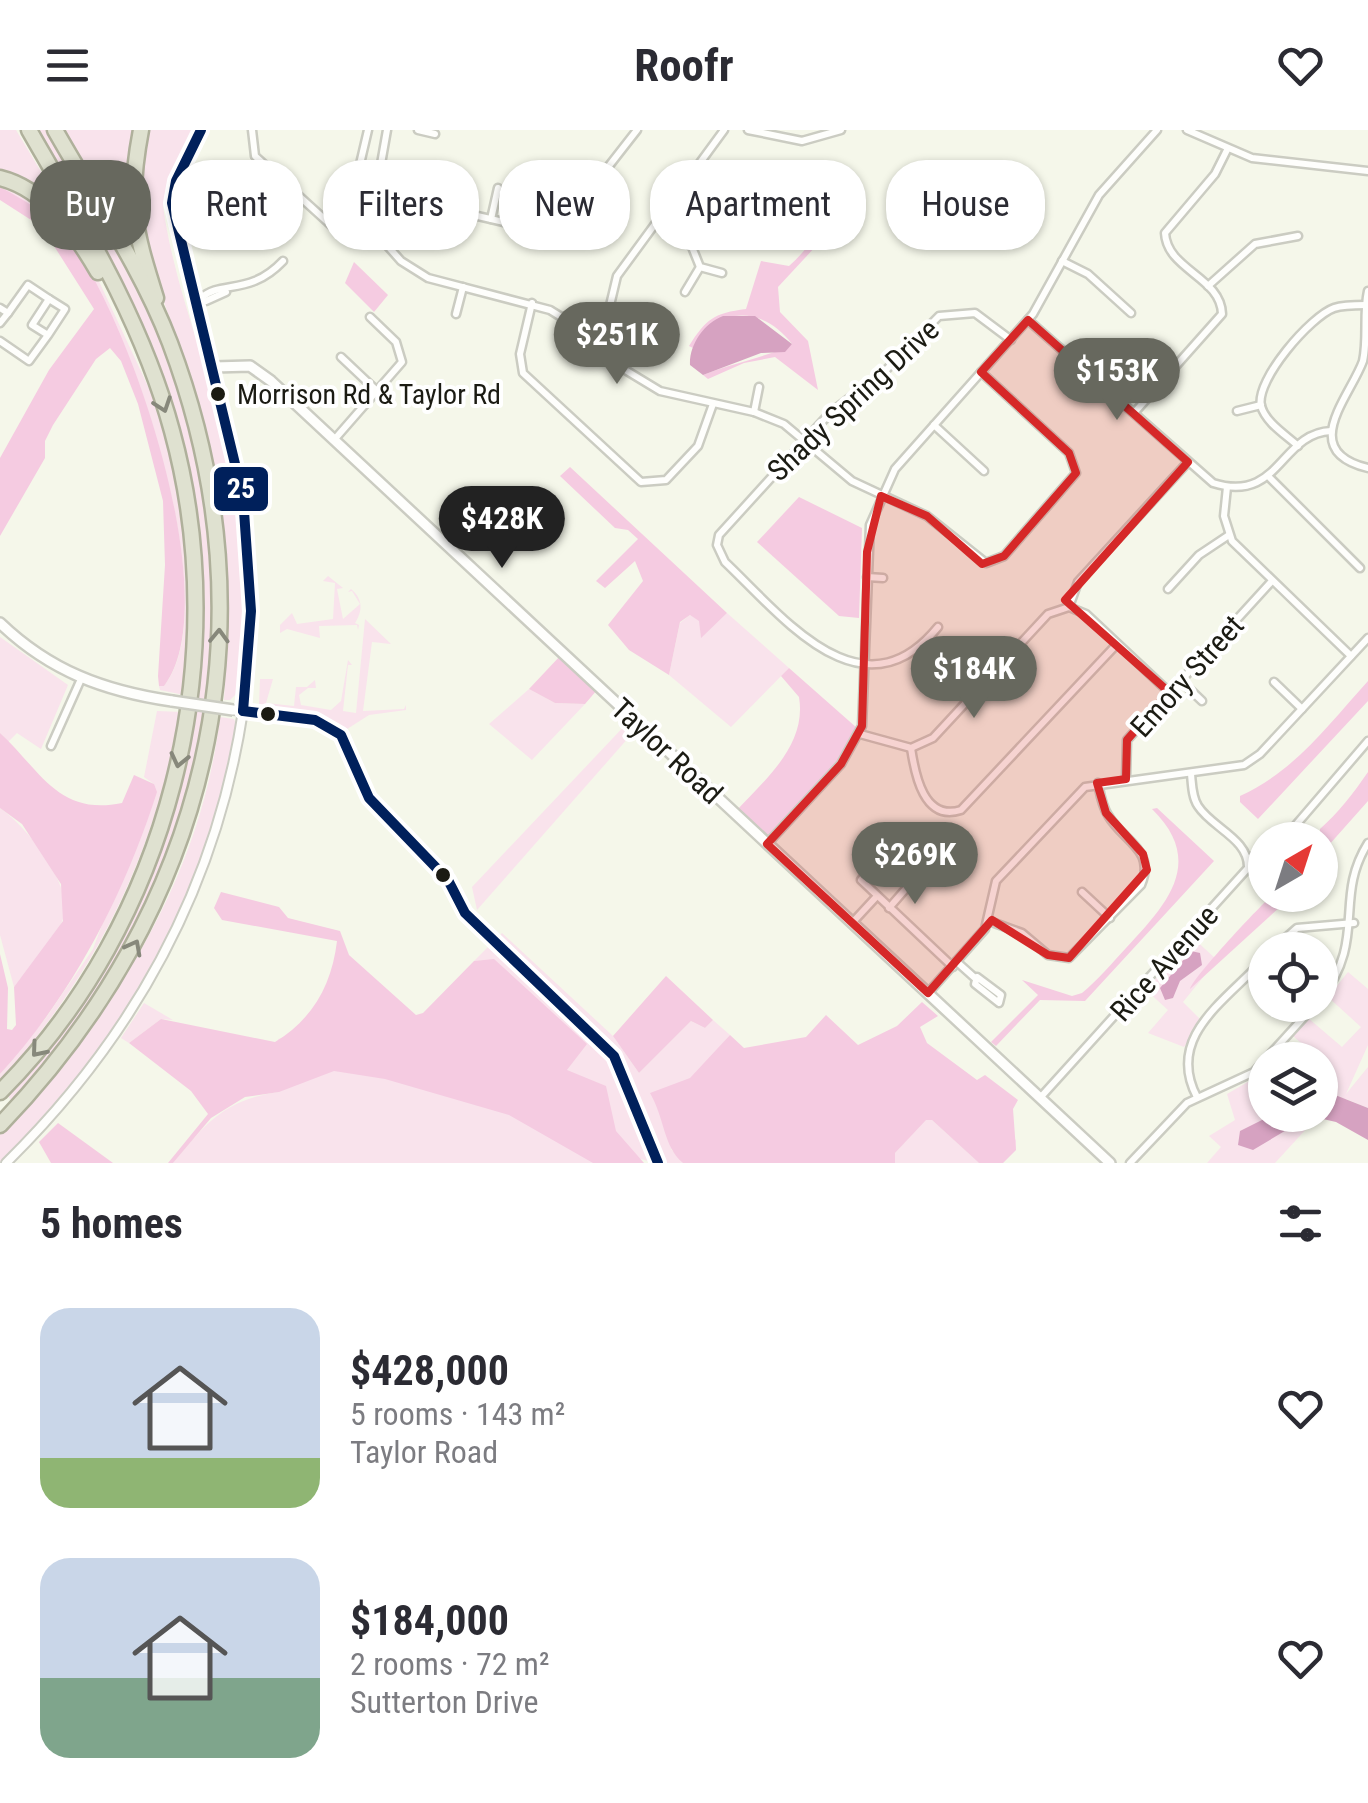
<!DOCTYPE html>
<html lang="en">
<head>
<meta charset="utf-8">
<style>
  :root { --surface:#fff; --page:#f7f7f7; --text:#2b2b33; --muted:#7c7c81; --accent:#67685e }
  body { margin:0; font-family:"Roboto Condensed",sans-serif; background:var(--page); color:var(--text); height:100vh; display:flex; flex-direction:column; font-size:38px; white-space:nowrap }
  * { box-sizing:border-box; margin:0 }
  p { font-size:32px; color:var(--muted) }
  .icon { flex:none; width:55px; height:55px; fill:none; stroke:currentColor; stroke-width:2; stroke-linecap:round; stroke-linejoin:round }
  .map { position:relative; height:1033px; overflow:hidden }
  .side { display:flex; flex-direction:column; background:var(--surface); flex:1 }
  .side>* { flex:none }
  .top-card { position:absolute; left:30px; top:30px; width:1310px; height:90px; display:flex; gap:20px }
  .needle { width:65px; rotate:39deg }
  .buttons { position:absolute; left:1248px; top:692px; display:grid; gap:20px }
  .buttons a { display:grid; place-items:center; width:90px; height:90px; border-radius:50%; background:var(--surface); box-shadow:0 2px 8px #0004; font-size:50px }
  .price { position:absolute; translate:-50% -85px; padding:0 22px; border-radius:35px; background:var(--accent); color:#fff; font-size:32px; line-height:65px; filter:drop-shadow(0 2px 5px #0008) }
  .price::after { content:''; position:absolute; left:50%; top:60px; width:30px; height:22px; margin-left:-15px; background:inherit; clip-path:polygon(0 0,100% 0,50% 100%) }
  .price.on { background:#222; color:#fff }
  ul { padding:0; list-style:none }
  li { display:flex; align-items:center; gap:30px; height:250px; padding:0 40px }
  li span { display:grid; place-items:center; flex:none; width:280px; height:200px; border-radius:30px; color:#555 }
  li>.icon { margin-inline-start:auto }
  span .icon { width:120px; height:120px; fill:#fffc; stroke-width:1 }
  li b { font-size:42px }
  h2 { display:flex; justify-content:space-between; align-items:center; height:120px; padding:0 40px; font-size:42px }
  .pill { padding:0 35px; border-radius:40px; background:var(--surface); box-shadow:0 2px 8px #0004; font-size:35px; line-height:90px }
  .pill.on { background:var(--accent); color:#fff }
  header { display:flex; justify-content:space-between; align-items:center; height:130px; padding:0 40px; background:var(--surface); font-size:45px; font-weight:700 }
  .map>svg:first-child { display:block }
  .green { fill:#f9e3ec }
  .forest { fill:#f5cbe1 }
  .water { fill:#d6a2c1 }
  .lines { fill:none; stroke-linecap:round; stroke-linejoin:round }
  .minor-casing { stroke:#cbccc2; stroke-width:11 }
  .tertiary-casing { stroke:#cbccc2; stroke-width:12 }
  .secondary-casing { stroke:#cbccc2; stroke-width:14 }
  .motorway-casing { stroke:#afb09b; stroke-width:19 }
  .minor { stroke:#fefefc; stroke-width:6 }
  .tertiary { stroke:#fefefc; stroke-width:8 }
  .secondary { stroke:#fefefc; stroke-width:9 }
  .motorway { stroke:#dfe1d0; stroke-width:14 }
  .secondary-bridge-casing { stroke:#cbccc2; stroke-width:14; stroke-linecap:butt }
  .secondary-bridge { stroke:#fefefc; stroke-width:9 }
  .bus-1-casing { stroke:#fff; stroke-width:18 }
  .bus-1 { stroke:#00205b; stroke-width:10 }
  .oneway { stroke:#87887b }
  .marked { fill:#d62828; fill-opacity:0.2; stroke:#d62828; stroke-width:8; stroke-linejoin:round }
  .bus-dot { fill:#1b1b13; stroke:#fff; stroke-width:4 }
  .labels { text-anchor:middle; dominant-baseline:central; stroke-width:8; stroke-linejoin:round; paint-order:stroke }
  .bus-label { font-size:28px; fill:#1b1b13; stroke:#fff; text-anchor:start }
  .street-label { font-size:30px; fill:#1b1b13; stroke:#fff }
  .line-badge { stroke:#fff; stroke-width:4 }
  .badge-label { font-size:28px; text-anchor:middle; font-weight:bold; fill:#fff }
</style>
</head>
<body>
<header><svg class="icon" aria-label="menu" viewBox="0 0 24 24"><path d="M4 6h16M4 12h16M4 18h16"/></svg>Roofr<svg class="icon" aria-label="heart" viewBox="0 0 24 24"><path d="M12 20l-8-8c-3-5 5-10 8-4 3-6 11-1 8 4z"/></svg></header>
<div class="map">
<svg width="1368" height="1033" viewBox="0 0 1368 1033">
  <rect width="100%" height="100%" fill="#f5f7ea"/>
  <g class="green">
    <path d="M 0,0 L 16,0 L 70,90 L 0,43 Z"/>
    <path d="M 38,0 L 48,0 C 84,66 125,131 156,200 C 239,386 226,588 147,772 C 122,831 63,934 11,970 L 7,965 C 40,928 75,889 100,846 C 204,673 235,456 170,263 C 139,169 86,86 38,0 Z"/>
    <path d="M 64,0 L 139,0 L 142,139 Z"/>
    <path d="M 145,0 L 192,0 L 172,40 L 163,76 C 174,156 207,234 227,312 C 248,394 247,477 239,561 L 230,570 L 224,570 L 228,497 L 221,386 L 199,272 L 137,95 Z"/>
    <path d="M 0,50 L 43,75 L 96,145 L 153,267 L 176,349 L 188,439 L 184,565 L 160,560 L 159,556 L 164,556 C 227,478 133,203 79,127 C 58,97 32,74 0,57 Z"/>
    <path d="M 328,446 L 343,458 L 337,459 L 343,489 L 360,474 L 352,461 L 348,462 L 351,459 C 363,469 363,481 355,493 L 359,495 L 358,500 L 357,495 L 319,496 L 320,508 L 287,499 L 280,503 L 280,495 L 292,483 L 297,494 L 333,489 L 335,453 L 323,451 Z"/>
    <path d="M 727,483 L 789,538 L 731,597 L 669,545 L 680,493 L 690,485 L 700,491 L 701,507 Z"/>
    <path d="M 365,489 L 391,514 L 372,512 L 363,581 L 404,579 L 406,575 L 406,580 L 369,585 L 344,601 L 322,586 L 259,575 L 260,549 L 273,549 L 266,573 L 294,576 L 296,557 L 307,557 L 315,550 L 316,558 L 308,558 L 299,565 L 301,575 L 331,580 L 341,571 L 348,530 L 352,535 L 348,535 L 343,581 L 356,583 Z"/>
    <path d="M 0,507 L 68,555 L 41,619 L 17,603 L 8,612 L 0,603 Z"/>
    <path d="M 529,559 L 555,573 L 585,574 L 532,630 L 489,594 Z"/>
    <path d="M 157,581 L 182,582 C 151,728 100,838 0,951 L 0,944 L 46,888 L 93,819 L 154,654 L 144,647 Z"/>
    <path d="M 220,587 L 234,589 L 237,597 C 205,766 126,914 0,1032 L 0,1005 C 111,889 201,750 220,587 Z"/>
    <path d="M 630,590 L 637,598 L 477,780 L 472,757 Z"/>
    <path d="M 0,678 C 27,697 79,759 61,794 C 50,816 29,837 14,857 L 0,805 Z"/>
    <path d="M 502,803 L 613,906 L 639,943 L 691,891 L 705,898 L 713,890 L 730,905 L 692,948 L 741,944 L 805,915 L 865,923 L 889,902 L 1016,1010 L 1016,1020 L 997,1033 C 976,1015 952,985 926,973 C 827,925 762,990 671,1019 L 683,1033 L 662,1033 L 656,1024 L 651,1026 L 655,1033 L 641,1029 L 637,1033 L 173,1033 C 207,992 224,970 279,962 L 278,909 L 335,897 L 417,903 L 567,940 L 586,914 L 494,830 L 474,831 L 492,813 L 598,911 L 624,954 L 632,954 L 608,911 L 497,808 Z"/>
    <path d="M 1192,807 L 1217,830 L 1183,872 L 1202,891 L 1184,917 L 1148,903 L 1168,880 L 1146,860 Z"/>
    <path d="M 1348,842 L 1368,859 L 1368,915 L 1346,964 L 1368,937 L 1368,978 L 1346,969 L 1320,984 L 1320,942 L 1326,935 L 1292,905 L 1308,888 L 1342,917 L 1361,897 L 1328,867 Z"/>
    <path d="M 144,873 L 173,890 L 161,889 L 129,913 L 121,908 Z"/>
    <path d="M 1258,946 L 1265,952 L 1265,985 L 1319,985 L 1275,1033 L 1207,1033 L 1221,1017 L 1209,1006 L 1235,990 L 1227,964 Z"/>
    <path d="M 925,990 L 932,990 L 979,1033 L 895,1033 L 895,1023 Z"/>
  </g>
  <g class="forest">
    <path d="M 0,57 C 19,67 48,84 62,100 C 127,175 229,472 164,556 L 159,556 L 158,546 L 165,435 L 163,371 L 138,274 L 121,231 L 110,218 L 96,229 L 53,295 L 45,311 L 45,328 L 0,406 L 0,328 L 49,240 L 94,179 L 42,97 L 0,70 Z"/>
    <path d="M 816,63 L 827,70 L 817,115 L 778,157 L 780,182 L 808,211 L 818,260 L 775,227 L 744,233 L 708,249 L 703,245 C 726,235 778,224 792,214 C 763,175 716,176 693,218 L 689,216 C 706,189 714,183 746,179 L 761,131 L 789,136 C 810,117 829,93 816,63 Z"/>
    <path d="M 354,132 L 388,165 L 374,182 L 345,153 Z"/>
    <path d="M 570,337 L 727,483 L 701,508 L 699,491 L 690,485 L 680,492 L 669,545 L 629,520 L 608,495 L 643,451 L 635,431 L 605,458 L 596,451 L 638,409 L 628,400 L 615,398 L 560,346 Z"/>
    <path d="M 799,367 L 862,398 L 859,488 L 839,486 L 757,412 Z"/>
    <path d="M 561,525 L 597,560 L 585,574 L 555,573 L 529,559 Z"/>
    <path d="M 789,538 L 857,598 L 836,634 L 767,707 L 737,680 C 767,648 807,614 799,567 L 781,546 Z"/>
    <path d="M 1368,551 L 1368,571 L 1258,689 L 1240,672 L 1240,666 C 1295,641 1328,595 1368,551 Z"/>
    <path d="M 0,603 C 41,641 58,686 122,673 L 134,645 L 154,654 L 157,662 C 124,765 73,864 0,944 L 0,824 L 8,858 L 7,899 L 12,900 L 16,895 L 14,857 L 63,791 L 61,754 L 22,694 L 0,678 Z"/>
    <path d="M 1368,642 L 1368,671 L 1320,725 L 1320,699 C 1338,683 1353,664 1368,642 Z"/>
    <path d="M 1157,678 L 1214,731 L 1085,871 L 1040,870 L 996,916 L 991,912 L 1038,865 L 1022,850 L 1072,866 L 1082,863 C 1098,850 1112,833 1126,818 C 1167,774 1206,732 1152,679 Z"/>
    <path d="M 221,762 L 279,777 L 288,788 L 340,801 L 349,825 L 416,885 L 423,883 L 474,831 L 494,829 L 587,914 L 567,940 L 606,956 L 616,1001 L 644,1033 L 593,1033 L 509,985 L 385,949 L 334,941 L 279,962 L 245,967 L 211,988 L 173,1033 L 168,1033 L 208,984 L 191,961 L 129,913 L 161,889 L 275,912 C 313,889 332,854 337,811 L 222,790 L 214,778 Z"/>
    <path d="M 1273,765 L 1293,765 L 1190,859 C 1190,851 1260,775 1273,765 Z"/>
    <path d="M 666,846 L 713,890 L 705,898 L 691,891 L 639,943 L 613,906 Z"/>
    <path d="M 922,872 L 938,886 L 920,897 L 927,913 L 977,950 L 985,945 L 1018,970 L 1013,979 L 1016,1020 L 1003,1033 L 979,1033 L 932,990 L 926,990 L 895,1023 L 895,1033 L 683,1033 C 663,1016 665,989 650,963 L 690,948 L 730,905 L 744,918 L 806,907 L 826,885 L 858,915 L 897,896 Z"/>
    <path d="M 58,993 L 113,1033 L 51,1033 L 39,1012 Z"/>
  </g>
  <g class="water">
    <path d="M 723,186 L 755,186 L 792,214 L 785,222 L 761,223 L 703,245 L 690,235 C 689,215 704,193 723,186 Z"/>
    <path d="M 1191,821 L 1200,823 L 1202,835 L 1180,851 L 1173,868 L 1165,870 L 1160,858 Z"/>
    <path d="M 1320,959 L 1368,978 L 1368,1010 L 1336,992 L 1310,986 L 1253,1020 L 1238,1015 L 1240,1001 L 1272,985 L 1320,985 Z"/>
  </g>
  <g class="lines">
    <g class="minor-casing">
      <g id="minor">
        <path d="M 252,0 L 255,26 L 343,106 L 358,99 L 356,51 L 368,0"/>
        <path d="M 387,0 L 373,79 L 385,113 L 401,131 L 428,148 L 550,180 L 579,198 L 622,238 L 660,261 L 754,282 L 784,294 L 852,351 L 927,386 L 986,433 L 1004,426 L 1076,343 L 1069,323 L 981,242"/>
        <path d="M 418,0 L 435,4"/>
        <path d="M 748,0 L 802,11 L 841,0"/>
        <path d="M 1187,0 L 1252,28 L 1368,41"/>
        <path d="M 700,38 L 780,95"/>
        <path d="M 373,79 L 426,74 L 525,97 L 548,97 L 573,82 L 637,0"/>
        <path d="M 491,89 L 498,58"/>
        <path d="M 659,91 L 692,117 L 700,137 L 722,143"/>
        <path d="M 1062,131 L 1088,144 L 1131,183"/>
        <path d="M 1208,156 L 1255,114 L 1298,106"/>
        <path d="M 1368,161 C 1363,183 1368,209 1363,231 C 1350,267 1297,321 1368,338"/>
        <path d="M 685,162 L 700,137"/>
        <path d="M 201,168 C 221,150 250,166 283,131"/>
        <path d="M 197,169 L 206,171 L 226,162"/>
        <path d="M 532,173 L 520,224 L 523,243 L 641,352 L 666,350 L 698,316 L 713,274"/>
        <path d="M 0,178 L 8,183 L 0,193"/>
        <path d="M 8,183 L 28,155 L 49,169"/>
        <path d="M 456,184 L 463,157"/>
        <path d="M 1028,190 L 1213,353 C 1280,374 1280,303 1331,301"/>
        <path d="M 591,209 L 606,192 L 617,146 L 724,0"/>
        <path d="M 0,211 L 29,231 L 48,205 L 32,195 L 49,169 L 65,179 L 48,205"/>
        <path d="M 341,227 L 378,262"/>
        <path d="M 1237,281 L 1261,275"/>
        <path d="M 754,282 L 759,257"/>
        <path d="M 1134,283 L 1222,184 C 1221,147 1167,140 1165,103 L 1215,44 L 1227,20"/>
        <path d="M 934,295 L 984,341"/>
        <path d="M 334,310 L 402,232 L 396,212 L 370,187"/>
        <path d="M 1298,316 C 1286,305 1266,293 1261,276 C 1255,250 1311,186 1334,178 C 1343,175 1356,175 1366,175"/>
        <path d="M 1269,347 L 1360,438"/>
        <path d="M 1227,357 L 1224,386 L 1232,411 L 1351,526"/>
        <path d="M 867,447 L 883,448"/>
        <path d="M 1168,459 L 1199,425 L 1229,405"/>
        <path d="M 1069,477 L 1078,452 L 1188,332"/>
        <path d="M 1069,477 L 1086,484 L 1169,562"/>
        <path d="M 938,497 C 862,590 783,487 725,432 L 717,415 L 719,405 L 830,283 L 887,239 L 939,186 L 975,183 L 1011,210"/>
        <path d="M 1180,550 L 1202,571"/>
        <path d="M 1274,552 L 1302,579"/>
        <path d="M 243,581 L 315,590 L 341,605 L 369,668 L 448,750 L 465,783 L 614,926 L 658,1033"/>
        <path d="M 860,604 L 911,618 L 933,608 L 1048,484 L 1069,477"/>
        <path d="M 51,616 L 81,549"/>
        <path d="M 911,618 C 915,645 924,692 961,680 L 1117,514"/>
        <path d="M 1126,649 L 1127,610 L 1271,452"/>
        <path d="M 1283,710 L 1368,611"/>
        <path d="M 767,714 L 841,634 L 862,596 L 870,395 L 895,339 L 1033,184 L 1099,65 L 1157,0"/>
        <path d="M 1249,728 L 1265,722"/>
        <path d="M 912,729 L 885,720 L 861,750 L 953,837"/>
        <path d="M 1082,762 L 1110,788"/>
        <path d="M 889,778 L 916,747"/>
        <path d="M 989,791 L 1022,803 L 1048,825 L 1069,828 L 1141,755 C 1156,719 1123,712 1108,685 C 1102,676 1100,663 1098,653"/>
        <path d="M 852,793 L 877,766"/>
        <path d="M 1272,820 L 1297,798 L 1354,793"/>
        <path d="M 957,832 L 976,849"/>
        <path d="M 977,847 L 1001,865 L 999,873 L 975,854 Z"/>
        <path d="M 928,863 L 985,799 L 996,751 L 1085,657 L 1244,635 L 1260,624 L 1368,508"/>
        <path d="M 1320,870 C 1368,808 1333,769 1368,713"/>
        <path d="M 1197,967 C 1165,906 1226,871 1265,828"/>
        <path d="M 1040,968 L 1248,738 C 1249,709 1212,698 1198,676 C 1192,667 1192,654 1191,644"/>
        <path d="M 1130,1033 L 1187,973 L 1254,942 L 1315,875"/>
      </g>
    </g>
    <g class="tertiary-casing">
      <path id="tertiary" d="M 6,1033 C 134,907 216,759 243,581 L 233,580"/>
    </g>
    <g class="secondary-casing">
      <g id="secondary">
        <path d="M 201,0 L 176,51 L 172,73 L 243,367 L 251,481 L 243,581"/>
        <path d="M 214,237 L 250,236 L 271,251 L 1110,1033"/>
        <path d="M 0,493 C 50,541 104,561 172,571"/>
      </g>
    </g>
    <g class="motorway-casing">
      <g id="motorway">
        <path d="M 141,0 C 127,73 134,98 156,168"/>
        <path d="M 0,48 C 45,59 76,104 98,142"/>
        <path d="M 0,962 C 169,793 235,531 172,301 C 143,193 84,96 29,0"/>
        <path d="M 0,995 C 207,780 277,497 170,213 C 142,139 94,69 55,0"/>
      </g>
    </g>
    <use href="#minor" class="minor"/>
    <use href="#tertiary" class="tertiary"/>
    <use href="#secondary" class="secondary"/>
    <use href="#motorway" class="motorway"/>
    <g class="secondary-bridge-casing">
      <path id="secondary-bridge" d="M 172,571 L 233,580"/>
    </g>
    <use href="#secondary-bridge" class="secondary-bridge"/>
    <g class="bus-1-casing">
      <g id="bus-1">
        <path d="M 201,0 L 176,51 L 172,73 L 243,367 L 251,481 L 243,581"/>
        <path d="M 243,581 L 315,590 L 341,605 L 369,668 L 448,750 L 465,783 L 614,926 L 658,1033"/>
      </g>
    </g>
    <use href="#bus-1" class="bus-1"/>
  </g>
  <defs><path id="oneway-chevron" d="M-2-3.5L2.5 0L-2 3.5" fill="none" stroke-width="1.6" stroke-linecap="round" stroke-linejoin="round" transform="scale(2.5)"/></defs>
  <g class="oneway">
    <use href="#oneway-chevron" transform="translate(163 275) rotate(71)"/>
    <use href="#oneway-chevron" transform="translate(219 506) rotate(-88)"/>
    <use href="#oneway-chevron" transform="translate(179 630) rotate(103)"/>
    <use href="#oneway-chevron" transform="translate(134 817) rotate(-62)"/>
    <use href="#oneway-chevron" transform="translate(38 920) rotate(130)"/>
  </g>
  <path class="marked" d="M 1028,190 L 1188,332 L 1065,470 L 1169,562 L 1127,610 L 1126,649 L 1097,653 L 1106,683 L 1143,724 L 1147,740 L 1069,828 L 1048,825 L 992,790 L 928,863 L 767,714 L 841,634 L 862,596 L 867,422 L 881,366 L 927,386 L 982,434 L 1004,426 L 1076,343 L 1069,323 L 981,242 Z"/>
  <g class="bus-dot">
    <circle cx="218" cy="264" r="9"/>
    <circle cx="268" cy="584" r="9"/>
    <circle cx="443" cy="745" r="9"/>
  </g>
  <g class="labels">
    <g class="bus-label">
      <text x="237" y="264">Morrison Rd &amp; Taylor Rd</text>
    </g>
    <g class="street-label">
      <text transform="translate(853 270) rotate(-43)">Shady Spring Drive</text>
      <text transform="translate(1187 546) rotate(-48)">Emory Street</text>
      <text transform="translate(667 621) rotate(43)">Taylor Road</text>
      <text transform="translate(1164 833) rotate(-48)">Rice Avenue</text>
    </g>
  </g>
  <rect class="line-badge" x="212" y="335" width="58" height="48" rx="10" fill="#00205b"/>
  <g class="badge-label">
    <text x="241" y="368">25</text>
  </g>
</svg>
<div class="buttons">
<a><svg class="needle" viewBox="-14 -14 28 28"><path d="M0-13l5 13h-10z" fill="#e53935"/><path d="M0 13l5-13h-10z" fill="#7c7c81"/></svg></a>
<a><svg class="icon" aria-label="locate" viewBox="0 0 24 24"><circle cx="12" cy="12" r="6"/><path d="M12 2v4M12 18v4M2 12h4M18 12h4"/></svg></a>
<a><svg class="icon" aria-label="layers" viewBox="0 0 24 24"><path d="M12 4l9 5-9 5-9-5zM3 14l9 5 9-5"/></svg></a>
</div>
<b class="price" style="left:617px;top:257px">$251K</b>
<b class="price" style="left:1117px;top:293px">$153K</b>
<b class="price on" style="left:502px;top:441px">$428K</b>
<b class="price" style="left:974px;top:591px">$184K</b>
<b class="price" style="left:915px;top:777px">$269K</b>
<div class="top-card">
<a class="pill on">Buy</a>
<a class="pill">Rent</a>
<a class="pill">Filters</a>
<a class="pill">New</a>
<a class="pill">Apartment</a>
<a class="pill">House</a>
</div>
</div>
<section class="side">
<h2>5 homes<svg class="icon" aria-label="filters" viewBox="0 0 24 24"><path d="M4 7h16M4 17h16"/><circle cx="9" cy="7" r="2"/><circle cx="15" cy="17" r="2"/></svg></h2>
<ul>
<li><span style="background:linear-gradient(#c9d6e8 75%,#8fb573 0)"><svg class="icon" aria-label="home" viewBox="0 0 24 24"><path d="M3 11l9-7 9 7M6 9v11h12V9"/></svg></span><div><b>$428,000</b><p>5 rooms · 143 m²</p><p>Taylor Road</p></div><svg class="icon" aria-label="heart" viewBox="0 0 24 24"><path d="M12 20l-8-8c-3-5 5-10 8-4 3-6 11-1 8 4z"/></svg></li>
<li><span style="background:linear-gradient(#c9d6e8 60%,#7fa58c 0)"><svg class="icon" aria-label="home" viewBox="0 0 24 24"><path d="M3 11l9-7 9 7M6 9v11h12V9"/></svg></span><div><b>$184,000</b><p>2 rooms · 72 m²</p><p>Sutterton Drive</p></div><svg class="icon" aria-label="heart" viewBox="0 0 24 24"><path d="M12 20l-8-8c-3-5 5-10 8-4 3-6 11-1 8 4z"/></svg></li>
</ul>
</section>
</body>
</html>
